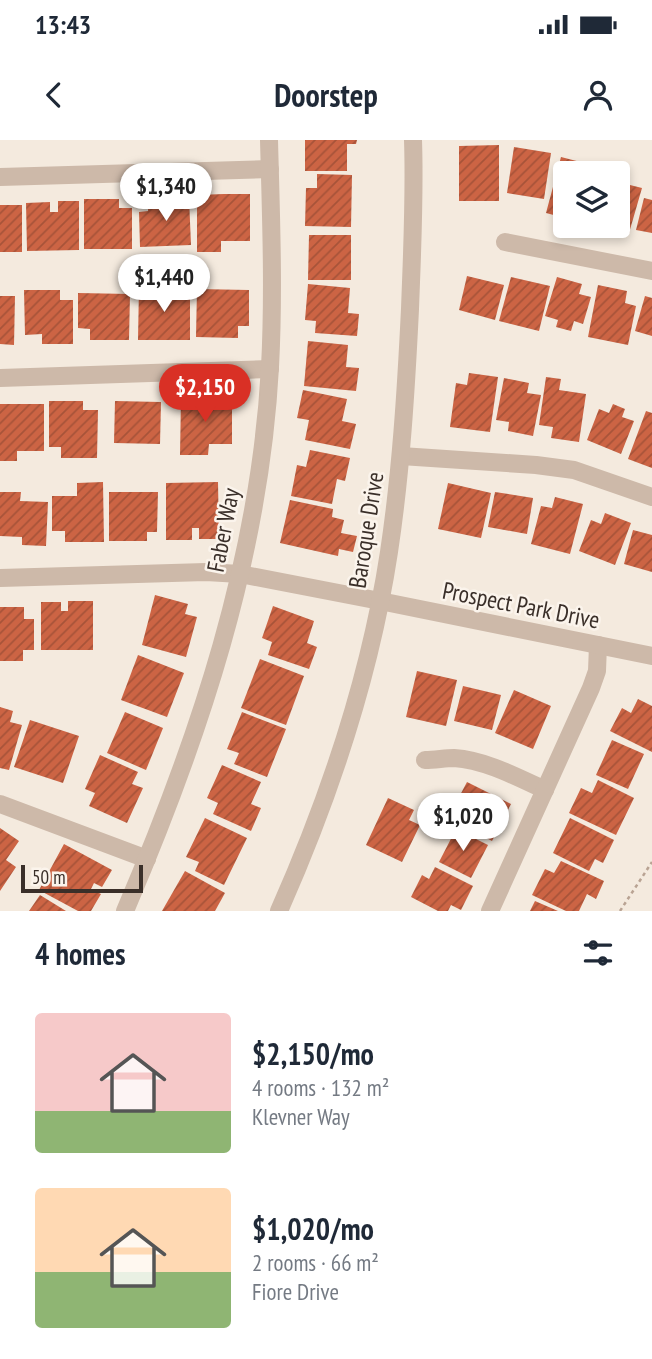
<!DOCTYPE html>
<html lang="en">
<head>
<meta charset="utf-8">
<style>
  :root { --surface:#fff; --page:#f2f2f3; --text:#1f2937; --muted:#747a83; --accent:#d93025 }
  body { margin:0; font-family:"PT Sans Narrow",sans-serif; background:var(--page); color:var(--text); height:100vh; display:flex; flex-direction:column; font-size:26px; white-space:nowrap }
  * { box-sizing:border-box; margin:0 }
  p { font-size:23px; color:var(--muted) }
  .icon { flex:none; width:38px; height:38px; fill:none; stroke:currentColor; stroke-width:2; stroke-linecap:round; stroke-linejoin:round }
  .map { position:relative; height:771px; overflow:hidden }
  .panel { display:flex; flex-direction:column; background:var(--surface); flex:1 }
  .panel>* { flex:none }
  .controls { position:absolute; left:553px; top:21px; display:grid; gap:14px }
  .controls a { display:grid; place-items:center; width:77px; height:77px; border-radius:7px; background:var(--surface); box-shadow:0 4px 10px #0003; font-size:35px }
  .scale { position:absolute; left:21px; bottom:18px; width:122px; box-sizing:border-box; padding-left:7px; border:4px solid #3a2f29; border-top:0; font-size:19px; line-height:24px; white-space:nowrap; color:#3a2f29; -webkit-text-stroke:5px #fbf4ec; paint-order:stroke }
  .price { position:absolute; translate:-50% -60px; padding:0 16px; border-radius:24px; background:#fff; color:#222; font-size:23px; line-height:46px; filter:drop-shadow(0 2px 4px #0008) }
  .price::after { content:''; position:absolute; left:50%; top:42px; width:21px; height:16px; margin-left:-10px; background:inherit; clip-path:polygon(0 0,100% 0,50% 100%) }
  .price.active { background:var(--accent); color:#fff }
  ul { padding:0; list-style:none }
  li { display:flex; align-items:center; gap:21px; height:175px; padding:0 35px }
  li span { display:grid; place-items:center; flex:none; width:196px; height:140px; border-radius:7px; color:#555 }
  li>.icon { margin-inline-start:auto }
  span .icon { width:84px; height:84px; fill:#fffc; stroke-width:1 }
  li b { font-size:30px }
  h2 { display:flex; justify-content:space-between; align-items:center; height:84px; padding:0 35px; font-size:30px }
  .status { display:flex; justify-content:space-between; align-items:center; height:49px; padding:0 35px; background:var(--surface); direction:ltr }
  .status svg { height:19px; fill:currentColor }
  header { display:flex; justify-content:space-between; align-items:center; height:91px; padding:0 35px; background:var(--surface); font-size:32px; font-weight:600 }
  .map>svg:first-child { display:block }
  .building { fill:url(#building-hatch) }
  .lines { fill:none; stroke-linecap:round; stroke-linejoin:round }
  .path { stroke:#b9a393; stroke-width:2.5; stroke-dasharray:3.5 3.5; stroke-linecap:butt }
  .minor { stroke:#cdb9a9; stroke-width:18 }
  .tertiary { stroke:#cdb9a9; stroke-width:18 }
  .labels { text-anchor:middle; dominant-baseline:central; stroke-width:5; stroke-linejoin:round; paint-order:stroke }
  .street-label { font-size:24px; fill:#3a2f29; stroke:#fbf4ec }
</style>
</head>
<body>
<div class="status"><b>13:43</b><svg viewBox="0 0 49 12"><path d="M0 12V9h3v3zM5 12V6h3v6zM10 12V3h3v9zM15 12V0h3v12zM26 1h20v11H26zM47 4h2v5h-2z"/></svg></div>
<header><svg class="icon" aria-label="back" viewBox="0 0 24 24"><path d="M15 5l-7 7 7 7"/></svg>Doorstep<svg class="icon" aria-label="person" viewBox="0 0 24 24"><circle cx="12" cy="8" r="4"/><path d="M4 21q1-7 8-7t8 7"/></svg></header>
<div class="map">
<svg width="652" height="771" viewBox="0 0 652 771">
  <defs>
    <pattern id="building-hatch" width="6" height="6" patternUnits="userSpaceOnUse" patternTransform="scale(1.75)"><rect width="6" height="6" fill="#cc6444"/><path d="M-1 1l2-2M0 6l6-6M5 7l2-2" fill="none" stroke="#a75339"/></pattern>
  </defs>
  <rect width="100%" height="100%" fill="#f4eade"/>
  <g class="building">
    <path d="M 305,0 L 357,0 L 356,4 L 347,4 L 347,31 L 305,31 Z"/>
    <path d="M 499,5 L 499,61 L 459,61 L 459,6 Z"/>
    <path d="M 514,7 L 551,13 L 544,59 L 507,53 Z"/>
    <path d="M 561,17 L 600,27 L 598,33 L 565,33 L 565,78 L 546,73 Z"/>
    <path d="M 317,34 L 352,35 L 351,87 L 305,86 L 306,48 L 317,48 Z"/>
    <path d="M 618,42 L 642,48 L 629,93 L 604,87 L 618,86 Z"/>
    <path d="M 224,54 L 250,54 L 250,101 L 221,101 L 221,112 L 197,112 L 197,55 Z"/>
    <path d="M 189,58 L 191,105 L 140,107 L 139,72 L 148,71 L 148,60 Z"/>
    <path d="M 644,58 L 652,60 L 652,93 L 636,90 Z"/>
    <path d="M 84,59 L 119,59 L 119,68 L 132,68 L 132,109 L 84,109 Z"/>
    <path d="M 58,61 L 79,61 L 79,110 L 27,111 L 26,63 L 50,62 L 50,72 L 58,72 Z"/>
    <rect x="0" y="65" width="22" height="47"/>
    <path d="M 309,95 L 351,95 L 351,140 L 308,140 Z"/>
    <path d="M 467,136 L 504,145 L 495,180 L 459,170 Z"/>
    <path d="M 511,137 L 550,146 L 539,191 L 499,181 Z"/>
    <path d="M 557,137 L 582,144 L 579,154 L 591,157 L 583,184 L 574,181 L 571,191 L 556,187 L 558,180 L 545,176 Z"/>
    <path d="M 308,144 L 350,148 L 348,173 L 359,174 L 357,196 L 315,193 L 316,181 L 305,180 Z"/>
    <path d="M 598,145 L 627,151 L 625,163 L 636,166 L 628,205 L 588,197 Z"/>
    <path d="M 139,147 L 190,147 L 190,200 L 138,200 Z"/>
    <path d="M 197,149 L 249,150 L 249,186 L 238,186 L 238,198 L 196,197 Z"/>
    <path d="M 24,150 L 60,150 L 60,160 L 73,160 L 73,204 L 42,204 L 42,194 L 25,195 Z"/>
    <path d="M 78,153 L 130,154 L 129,200 L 90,200 L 90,189 L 78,188 Z"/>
    <path d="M 0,156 L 15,156 L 14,205 L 0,204 Z"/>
    <path d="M 645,156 L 652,158 L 652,196 L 635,191 Z"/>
    <path d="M 308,201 L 348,205 L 346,227 L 359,228 L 356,251 L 304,246 Z"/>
    <path d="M 469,233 L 498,237 L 490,292 L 450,287 L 456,243 L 467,245 Z"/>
    <path d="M 546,237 L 561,239 L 559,250 L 586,254 L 579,302 L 551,298 L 553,287 L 539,285 Z"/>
    <path d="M 504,238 L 529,243 L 527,253 L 541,255 L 533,296 L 508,291 L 509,282 L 496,280 Z"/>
    <path d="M 303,250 L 347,259 L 342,281 L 356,284 L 350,309 L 305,300 L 309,280 L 297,278 Z"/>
    <path d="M 181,258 L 232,258 L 232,304 L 209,304 L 208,315 L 180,315 Z"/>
    <path d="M 49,261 L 83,261 L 83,270 L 98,270 L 97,318 L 61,318 L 61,307 L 49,307 Z"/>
    <path d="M 115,261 L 161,262 L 160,304 L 114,303 Z"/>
    <path d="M 0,264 L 44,264 L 44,311 L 17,311 L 17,321 L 0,321 Z"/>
    <path d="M 613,264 L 625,269 L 622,277 L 634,281 L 621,314 L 587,300 L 599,269 L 609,273 Z"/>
    <path d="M 646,271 L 652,273 L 652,328 L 628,319 Z"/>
    <path d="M 310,310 L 350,318 L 345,341 L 337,339 L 332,364 L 291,356 L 297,325 L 306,327 Z"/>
    <path d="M 103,342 L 104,402 L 65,402 L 65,391 L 52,391 L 52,356 L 77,356 L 77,343 Z"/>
    <path d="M 218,342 L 219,399 L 199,399 L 199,388 L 192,388 L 192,400 L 166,400 L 166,343 Z"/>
    <path d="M 448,343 L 491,353 L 481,398 L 438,389 Z"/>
    <path d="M 0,352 L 21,352 L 20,361 L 48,362 L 46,406 L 22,405 L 22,397 L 0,396 Z"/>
    <path d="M 109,352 L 158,352 L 157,392 L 147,392 L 147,401 L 109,401 Z"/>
    <path d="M 495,352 L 533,358 L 527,394 L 488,387 Z"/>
    <path d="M 555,357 L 583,364 L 570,414 L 531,404 L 541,366 L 552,368 Z"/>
    <path d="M 290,360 L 333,369 L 332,377 L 344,380 L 341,393 L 357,396 L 353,412 L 339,409 L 338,416 L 280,403 Z"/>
    <path d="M 605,373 L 631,383 L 615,425 L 579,411 L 591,380 L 601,384 Z"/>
    <path d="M 633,390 L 652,395 L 652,432 L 624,424 Z"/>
    <path d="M 155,455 L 188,464 L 185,474 L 197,477 L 186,517 L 142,505 Z"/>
    <path d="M 68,461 L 93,461 L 93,510 L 41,510 L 41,462 L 61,462 L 61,471 L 68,471 Z"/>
    <path d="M 273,466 L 314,481 L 307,503 L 317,507 L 309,529 L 268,515 L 272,502 L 262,498 Z"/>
    <path d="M 0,467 L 24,467 L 24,479 L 34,479 L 34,510 L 23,510 L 23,521 L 0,521 Z"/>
    <path d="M 138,515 L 184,533 L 167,577 L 121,560 Z"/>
    <path d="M 260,519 L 304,536 L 286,585 L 241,568 Z"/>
    <path d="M 417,531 L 457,540 L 446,586 L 406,577 Z"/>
    <path d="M 463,546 L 501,555 L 492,590 L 454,581 Z"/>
    <path d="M 514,550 L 551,566 L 533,609 L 495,593 Z"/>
    <path d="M 638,559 L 652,566 L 652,612 L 610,591 L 622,568 L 631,573 Z"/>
    <path d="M 0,567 L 13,571 L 10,582 L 22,585 L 9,630 L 0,628 Z"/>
    <path d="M 125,572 L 163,588 L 146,630 L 107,613 Z"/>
    <path d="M 242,572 L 286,589 L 267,637 L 234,624 L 239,613 L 227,609 Z"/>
    <path d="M 30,580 L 79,596 L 63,643 L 14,627 Z"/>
    <path d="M 612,600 L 644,614 L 628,649 L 596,635 Z"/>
    <path d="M 100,615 L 138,632 L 132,644 L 143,648 L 127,683 L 89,666 L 95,653 L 85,649 Z"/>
    <path d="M 222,625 L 261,642 L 251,664 L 261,668 L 251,691 L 213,674 L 218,663 L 207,658 Z"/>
    <path d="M 598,640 L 634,658 L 616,695 L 569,673 L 581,648 L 592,653 Z"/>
    <path d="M 467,642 L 511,664 L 492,701 L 448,678 Z"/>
    <path d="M 388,658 L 414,670 L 409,680 L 420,685 L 402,722 L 366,705 Z"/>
    <path d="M 205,678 L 247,698 L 224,745 L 195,731 L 199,722 L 186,717 Z"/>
    <path d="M 570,678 L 614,700 L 603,723 L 595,719 L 589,731 L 553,713 Z"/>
    <path d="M 0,688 L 19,701 L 6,720 L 16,727 L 0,751 Z"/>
    <path d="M 456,689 L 488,705 L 471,738 L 439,722 Z"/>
    <path d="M 64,704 L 112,730 L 102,747 L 94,743 L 91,749 L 101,754 L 91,771 L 78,771 L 39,750 Z"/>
    <path d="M 561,721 L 604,741 L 596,759 L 587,754 L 579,771 L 566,771 L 532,755 L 545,729 L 554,733 Z"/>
    <path d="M 435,727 L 473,746 L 461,770 L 451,765 L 448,771 L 438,771 L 411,757 L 422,735 L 429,739 Z"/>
    <path d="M 185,731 L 225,753 L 215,771 L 162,771 Z"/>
    <path d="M 40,755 L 66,771 L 29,771 Z"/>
    <path d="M 535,761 L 558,771 L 530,771 Z"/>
  </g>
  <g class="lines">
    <path class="path" d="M 620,771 L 652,722"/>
    <g class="minor">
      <path d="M 0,37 L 270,29"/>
      <path d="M 505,102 L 652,131"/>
      <path d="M 0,238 L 270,229"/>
      <path d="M 401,316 L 536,325 L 574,330 L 652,357"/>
      <path d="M 0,438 L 206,432 L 240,434 L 380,461"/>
      <path d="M 425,620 C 435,620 445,618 454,618 C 485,620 517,637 545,650"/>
      <path d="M 0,664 L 147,719"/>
      <path d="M 125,771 C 199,598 260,417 270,227 C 274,152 271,76 269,0"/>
      <path d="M 490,771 L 591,548 L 597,531 L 598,505"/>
    </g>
    <g class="tertiary">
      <path d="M 380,461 L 652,516"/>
      <path d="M 279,771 C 330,656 370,537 389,412 C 401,332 406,251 410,169 C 412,113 415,57 413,0"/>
    </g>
  </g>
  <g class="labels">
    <g class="street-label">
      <text transform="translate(223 390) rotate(-79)">Faber Way</text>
      <text transform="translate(366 390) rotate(-81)">Baroque Drive</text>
      <text transform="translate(521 465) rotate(11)">Prospect Park Drive</text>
    </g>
  </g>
</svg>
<div class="controls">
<a><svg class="icon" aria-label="layers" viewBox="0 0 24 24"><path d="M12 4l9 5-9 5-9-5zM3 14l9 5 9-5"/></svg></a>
</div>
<div class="scale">50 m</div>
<b class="price" style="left:166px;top:83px">$1,340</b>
<b class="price" style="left:164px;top:174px">$1,440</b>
<b class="price active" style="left:205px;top:284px">$2,150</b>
<b class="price" style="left:463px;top:713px">$1,020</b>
</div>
<section class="panel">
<h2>4 homes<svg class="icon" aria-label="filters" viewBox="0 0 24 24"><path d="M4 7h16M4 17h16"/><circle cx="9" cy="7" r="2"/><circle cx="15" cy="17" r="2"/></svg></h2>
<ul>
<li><span style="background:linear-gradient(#f6c9c9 70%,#8fb573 0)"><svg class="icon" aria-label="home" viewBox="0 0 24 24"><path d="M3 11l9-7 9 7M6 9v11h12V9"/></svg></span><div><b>$2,150/mo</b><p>4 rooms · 132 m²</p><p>Klevner Way</p></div></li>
<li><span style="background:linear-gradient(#ffd9b3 60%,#8fb573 0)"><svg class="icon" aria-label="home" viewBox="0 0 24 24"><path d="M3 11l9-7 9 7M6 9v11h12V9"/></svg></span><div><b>$1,020/mo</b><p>2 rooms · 66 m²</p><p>Fiore Drive</p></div></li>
</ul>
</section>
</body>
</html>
